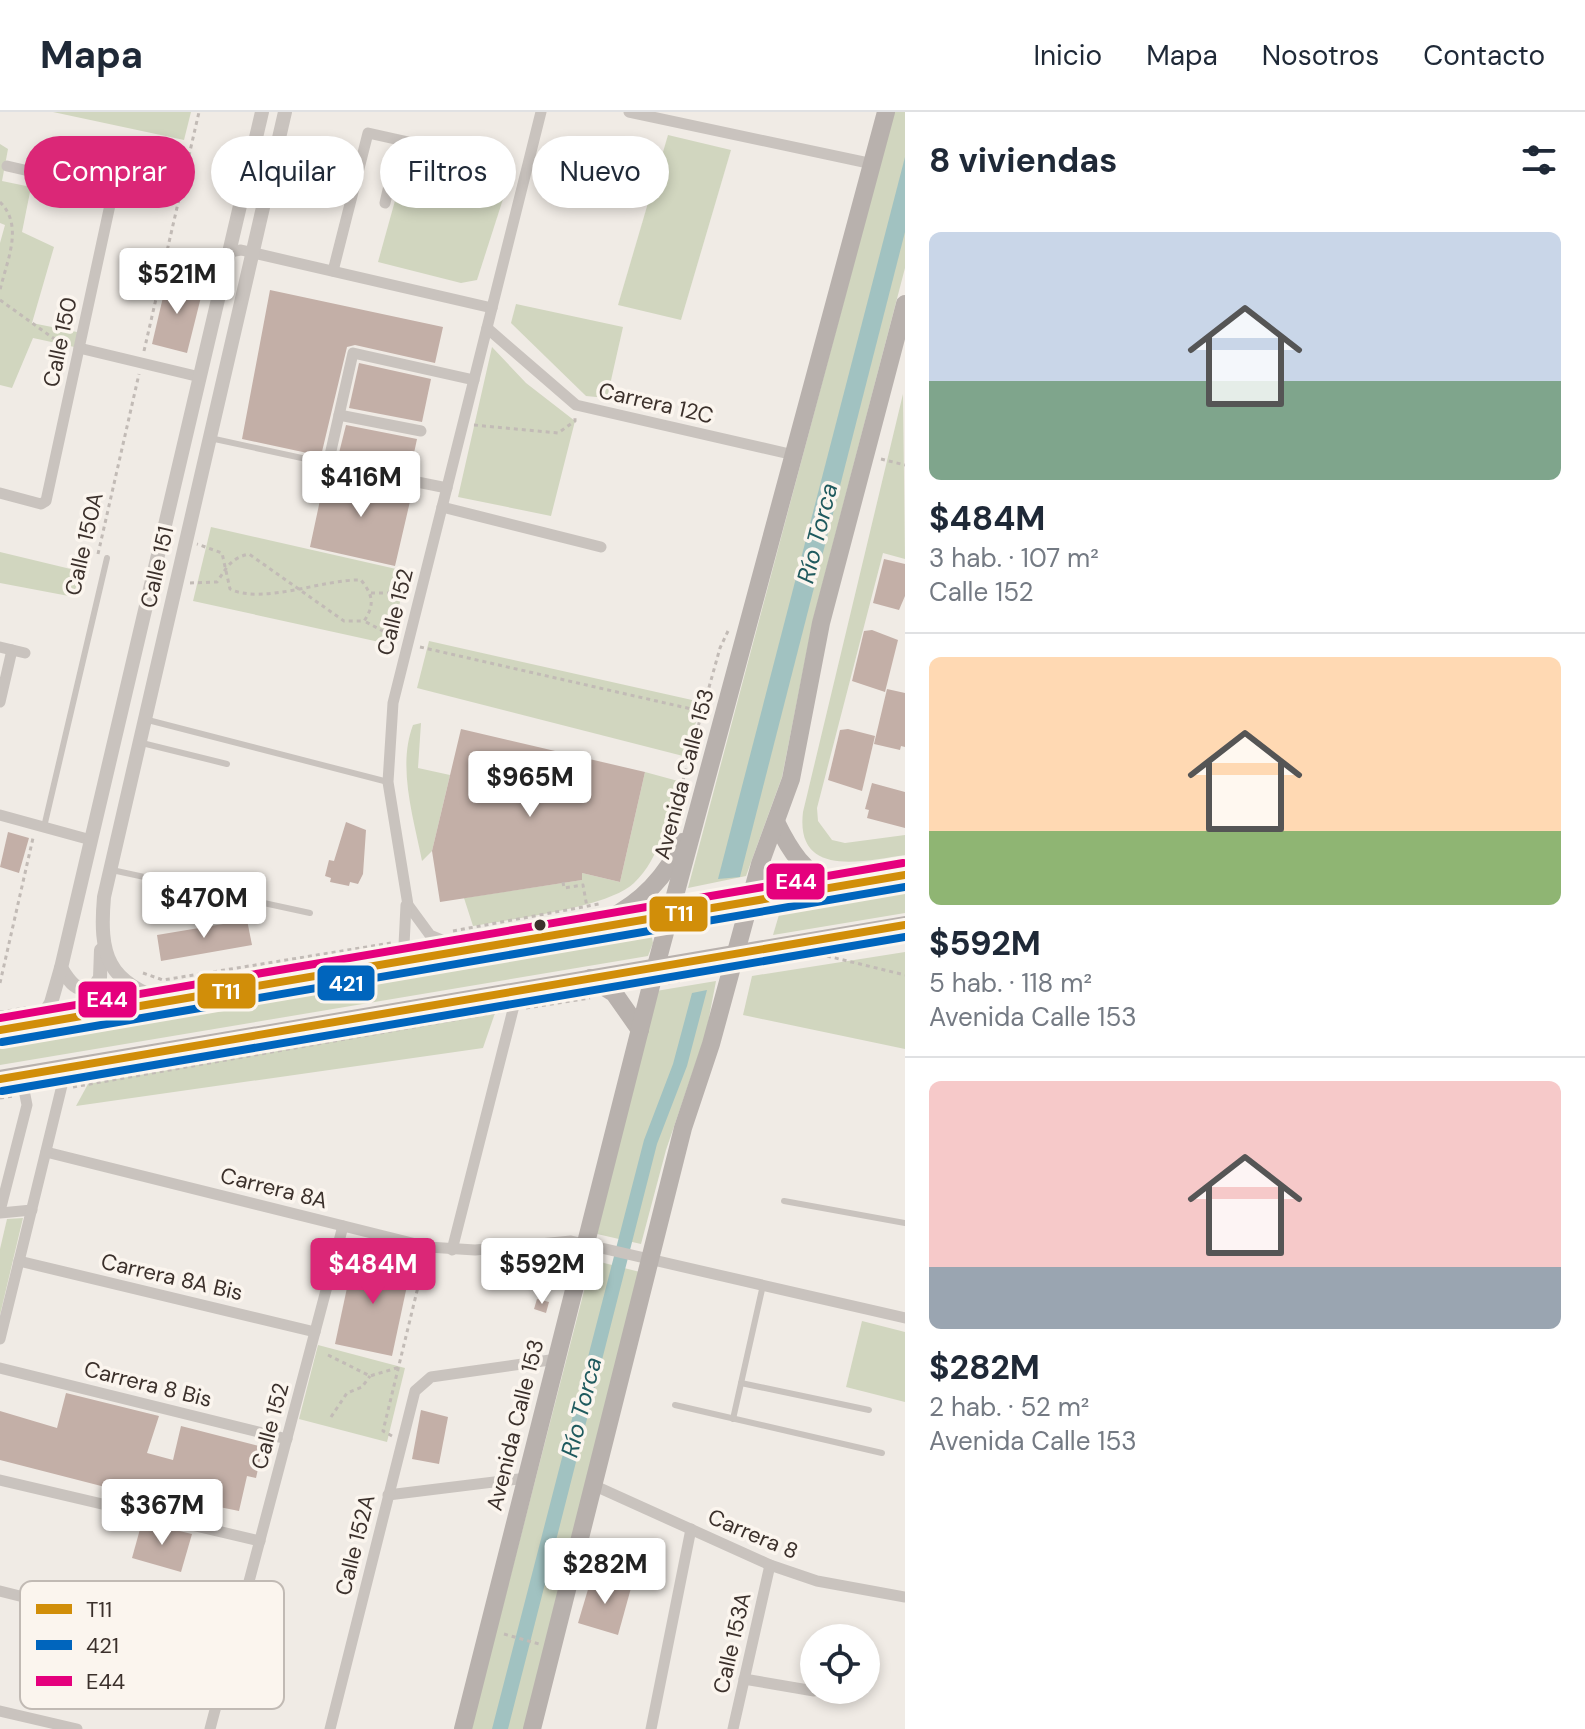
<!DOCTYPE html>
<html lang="es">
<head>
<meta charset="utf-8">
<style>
  :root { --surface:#fff; --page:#f2f2f3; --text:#1f2937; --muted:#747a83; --line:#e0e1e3; --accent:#db2777 }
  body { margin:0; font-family:"DM Sans",sans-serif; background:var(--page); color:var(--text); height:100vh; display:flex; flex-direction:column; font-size:30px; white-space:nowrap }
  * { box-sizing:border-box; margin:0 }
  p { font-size:26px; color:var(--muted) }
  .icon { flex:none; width:44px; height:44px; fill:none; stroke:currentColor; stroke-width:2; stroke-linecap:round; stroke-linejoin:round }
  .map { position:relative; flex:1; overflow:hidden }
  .side { display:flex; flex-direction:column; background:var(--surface); width:680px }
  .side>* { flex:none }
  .guide { position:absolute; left:24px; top:24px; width:760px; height:72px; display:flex; gap:16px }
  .tools { position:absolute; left:800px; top:1512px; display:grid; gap:16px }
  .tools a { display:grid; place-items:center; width:80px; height:80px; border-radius:50%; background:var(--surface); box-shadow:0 4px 12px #0003; font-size:40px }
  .price { position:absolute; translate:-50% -68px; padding:0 18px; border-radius:8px; background:#fff; color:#222; font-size:26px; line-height:52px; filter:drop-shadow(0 2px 4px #0008) }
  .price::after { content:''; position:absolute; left:50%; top:48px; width:24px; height:18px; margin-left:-12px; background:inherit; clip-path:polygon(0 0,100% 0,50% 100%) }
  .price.selected { background:var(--accent); color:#fff }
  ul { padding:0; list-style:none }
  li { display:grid; align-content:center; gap:16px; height:424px; padding:0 24px }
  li+li { border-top:2px solid var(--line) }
  li span { display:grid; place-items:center; height:248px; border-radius:12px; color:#555 }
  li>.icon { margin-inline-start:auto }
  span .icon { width:144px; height:144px; fill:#fffc; stroke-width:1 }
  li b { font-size:34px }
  h2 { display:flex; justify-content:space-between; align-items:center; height:96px; padding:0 24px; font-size:34px }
  .tag { padding:0 28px; border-radius:36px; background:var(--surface); box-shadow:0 4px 12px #0003; font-size:28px; line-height:72px }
  .tag.selected { background:var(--accent); color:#fff }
  header { display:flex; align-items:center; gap:48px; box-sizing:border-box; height:112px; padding:0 40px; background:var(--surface); border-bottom:2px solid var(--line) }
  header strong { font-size:38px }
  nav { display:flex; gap:44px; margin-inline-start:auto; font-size:28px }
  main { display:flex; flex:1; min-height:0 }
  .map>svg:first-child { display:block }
  .green { fill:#d1d6bf }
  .water { fill:#a1c2c1 }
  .building { fill:#c3afa7 }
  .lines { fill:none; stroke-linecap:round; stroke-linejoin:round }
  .path { stroke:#c2bbb6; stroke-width:3; stroke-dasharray:4 4; stroke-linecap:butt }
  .service { stroke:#c9c3be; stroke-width:6 }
  .minor { stroke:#c9c3be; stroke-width:11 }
  .tertiary { stroke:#c9c3be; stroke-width:14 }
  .primary { stroke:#b8b1ad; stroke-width:18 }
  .bus-1-casing { stroke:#fbf5ee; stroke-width:14 }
  .bus-2-casing { stroke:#fbf5ee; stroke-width:14 }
  .bus-3-casing { stroke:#fbf5ee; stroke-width:14 }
  .bus-1 { stroke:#d18e09; stroke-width:8 }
  .bus-2 { stroke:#0065bd; stroke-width:8 }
  .bus-3 { stroke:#e5007d; stroke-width:8 }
  .bus-dot { fill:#3b302b; stroke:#fbf5ee; stroke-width:3 }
  .labels { text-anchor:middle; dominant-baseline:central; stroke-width:7; stroke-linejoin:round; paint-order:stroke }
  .street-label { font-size:22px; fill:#3b302b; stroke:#fbf5ee }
  .water-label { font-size:24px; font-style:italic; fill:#1f5a5e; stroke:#fbf5ee }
  .key { fill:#fbf5ee; stroke:#c1bab4; stroke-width:2 }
  .key-label { font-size:22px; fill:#3b302b }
  .line-badge { stroke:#fbf5ee; stroke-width:3 }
  .badge-label { font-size:22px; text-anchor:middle; font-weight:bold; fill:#fff }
</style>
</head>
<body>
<header>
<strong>Mapa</strong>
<nav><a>Inicio</a><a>Mapa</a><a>Nosotros</a><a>Contacto</a></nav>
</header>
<main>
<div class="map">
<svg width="905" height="1617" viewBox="0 0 905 1617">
  <rect width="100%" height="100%" fill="#f0ebe5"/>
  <g class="green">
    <path d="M 53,0 L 191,0 L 184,28 Z"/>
    <path d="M 894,0 L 905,0 L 905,156 L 813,508 L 782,665 L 746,764 L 688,776 Z"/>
    <path d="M 668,23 L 731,38 L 681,208 L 618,193 Z"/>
    <path d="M 0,32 L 8,37 L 2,69 L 31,75 L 22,120 L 54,135 L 32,211 L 82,221 L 79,236 L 33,226 L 12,276 L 0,273 L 0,131 L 5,113 L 0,111 Z"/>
    <path d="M 401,67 L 503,87 L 477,168 L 461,171 L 378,150 Z"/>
    <path d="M 516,192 L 623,215 L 607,286 L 586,284 L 511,211 Z"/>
    <path d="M 492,235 L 526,271 L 575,309 L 551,404 L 458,385 Z"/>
    <path d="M 903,282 L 905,447 L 883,441 L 817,696 L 818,709 L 832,728 L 845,731 L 905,723 L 905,743 C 864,749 795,767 803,700 Z"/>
    <path d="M 211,415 L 405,459 L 393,533 L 193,489 Z"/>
    <path d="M 0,440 L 79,459 L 74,485 L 0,471 Z"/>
    <path d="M 429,529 L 701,590 L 687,645 L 417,576 Z"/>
    <path d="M 421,611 L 418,656 L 450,663 L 432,739 L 422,749 C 414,707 397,655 413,613 Z"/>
    <path d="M 645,660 L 678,669 C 668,703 661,746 634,771 C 608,796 511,807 473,814 L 464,786 L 582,768 L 582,761 L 620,770 Z"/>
    <path d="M 905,775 L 905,801 L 773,823 L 781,796 Z"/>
    <path d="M 634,818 L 651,820 L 653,831 L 648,844 L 0,953 L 0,924 Z"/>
    <path d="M 905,840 L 905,937 L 743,903 L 752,864 Z"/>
    <path d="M 716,869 L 706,921 L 666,1038 L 641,1132 L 597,1122 L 656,879 Z"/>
    <path d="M 495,901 L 483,936 L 76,994 L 88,972 Z"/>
    <path d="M 23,1106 L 0,1203 L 0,1137 L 7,1107 Z"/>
    <path d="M 592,1148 L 640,1160 L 524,1617 L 471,1617 Z"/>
    <path d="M 862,1209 L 905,1220 L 905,1290 L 846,1275 Z"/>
    <path d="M 318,1233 L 405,1256 L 387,1330 L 299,1307 Z"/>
  </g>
  <g class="water">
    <path d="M 905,45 L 905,120 L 740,765 L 718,767 Z"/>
    <path d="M 707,878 L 687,954 L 657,1032 L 508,1617 L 492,1617 L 644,1028 L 673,952 L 692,881 Z"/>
  </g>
  <g class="building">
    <path d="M 167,168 L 203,177 L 187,241 L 152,232 Z"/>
    <path d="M 270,178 L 443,215 L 435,251 L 355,233 L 347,235 L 320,348 L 312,342 L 242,327 Z"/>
    <path d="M 359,251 L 431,267 L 422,310 L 349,296 Z"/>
    <path d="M 346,313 L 417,327 L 410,360 L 338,345 Z"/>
    <path d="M 326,360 L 407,377 L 405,384 L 411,385 L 395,454 L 310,435 Z"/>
    <path d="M 884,447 L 905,452 L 905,484 L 899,498 L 873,491 Z"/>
    <path d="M 872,518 L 898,528 L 885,580 L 852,569 L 864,519 Z"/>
    <path d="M 887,577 L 905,581 L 905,635 L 901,634 L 900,638 L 874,632 Z"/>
    <path d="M 461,617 L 645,660 L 620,770 L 582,761 L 582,768 L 440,790 L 432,739 Z"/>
    <path d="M 848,617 L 875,624 L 862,679 L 828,668 L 840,618 Z"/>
    <path d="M 872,671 L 905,680 L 905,716 L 867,706 L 869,698 L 865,697 Z"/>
    <path d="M 346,710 L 366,718 L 363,762 L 358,772 L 350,770 L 349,774 L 330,770 L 331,766 L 325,764 L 329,748 L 334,749 Z"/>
    <path d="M 8,720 L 29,726 L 19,761 L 0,755 Z"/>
    <path d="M 247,808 L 252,833 L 161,849 L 157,823 Z"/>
    <path d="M 354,1143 L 411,1155 L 392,1244 L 335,1232 Z"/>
    <path d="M 537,1187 L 549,1190 L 546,1201 L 534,1197 Z"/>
    <path d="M 66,1281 L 159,1304 L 147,1341 L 173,1348 L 181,1314 L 263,1335 L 256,1366 L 247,1364 L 239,1399 L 170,1385 L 166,1398 L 146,1394 L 148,1386 L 0,1348 L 0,1299 L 57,1316 Z"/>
    <path d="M 421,1298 L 448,1305 L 439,1352 L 412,1347 Z"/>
    <path d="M 142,1410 L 192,1422 L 181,1460 L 132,1446 Z"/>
    <path d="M 592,1464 L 631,1476 L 618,1523 L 578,1511 Z"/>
  </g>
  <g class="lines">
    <g class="path">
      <path d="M 0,90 C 24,114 7,148 0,178"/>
      <path d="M 0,188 L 53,226 L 67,232"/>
      <path d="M 144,239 L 199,0"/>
      <path d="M 474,313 L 558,321 L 575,309 L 575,305"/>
      <path d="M 881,347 L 905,353"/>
      <path d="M 98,442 L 139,262"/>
      <path d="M 190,471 L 217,470 C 227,455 231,446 249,442 L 344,509 L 364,509 C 375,493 373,483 361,468 C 323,467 263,493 230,477 L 222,441 L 197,432"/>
      <path d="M 371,481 L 407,481"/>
      <path d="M 366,510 L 398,527"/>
      <path d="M 420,535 L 709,601"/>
      <path d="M 668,722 L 720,536 L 728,519"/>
      <path d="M 773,764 L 786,754"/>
      <path d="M 563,770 L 564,776 L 583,773 L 587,795"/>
      <path d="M 453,819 L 599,792"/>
      <path d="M 827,844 L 905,863"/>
      <path d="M 143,861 L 163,868 L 391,831"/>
      <path d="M 0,871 L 33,726"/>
      <path d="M 668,871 L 684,868"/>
      <path d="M 526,896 L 590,886"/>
      <path d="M 0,900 L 26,896"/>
      <path d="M 73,975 L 499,900"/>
      <path d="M 0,986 L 14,984"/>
      <path d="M 328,1243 L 370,1264 L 400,1255"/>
      <path d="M 331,1305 L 347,1281 L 362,1275 L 370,1264"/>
      <path d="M 392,1324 L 383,1319 L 425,1146"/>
      <path d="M 504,1522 L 539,1532"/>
    </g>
    <g class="service">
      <path d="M 210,326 L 311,348"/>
      <path d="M 144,607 L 388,670"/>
      <path d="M 142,631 L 227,652"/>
      <path d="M 44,715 L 107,446"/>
      <path d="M 112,758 L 310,801"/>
      <path d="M 784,1089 L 905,1111"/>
      <path d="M 741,1271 L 869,1298"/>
      <path d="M 675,1293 L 882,1341"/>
      <path d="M 733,1307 L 763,1173"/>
    </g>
    <g class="minor">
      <path d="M 629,0 L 873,52"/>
      <path d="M 7,54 L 129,82"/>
      <path d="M 229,140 L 241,138 L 492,196"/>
      <path d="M 333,159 L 368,21 L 449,39 L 444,67 L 393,56 L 385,91"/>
      <path d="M 487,216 L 576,293 L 794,343"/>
      <path d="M 79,236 L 200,265"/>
      <path d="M 339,303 L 421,319"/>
      <path d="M 447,376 L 328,352 L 353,241 L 474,268"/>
      <path d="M 0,381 L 41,392 L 46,389 L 113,79"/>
      <path d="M 442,395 L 601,435"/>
      <path d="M 0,535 L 25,541"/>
      <path d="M 0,590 L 12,538"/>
      <path d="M 0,703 L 91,728"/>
      <path d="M 459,835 L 430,823 L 408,793 L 388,670 L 393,591 L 541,0"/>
      <path d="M 389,850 L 404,833 L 406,793"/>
      <path d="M 46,1040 L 428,1135 L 475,1138 L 571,1129 L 905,1206"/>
      <path d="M 0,1099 L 27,993 L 23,973 L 15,965"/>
      <path d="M 0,1101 L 32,1098"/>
      <path d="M 551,1132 L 564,1137 L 579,1156"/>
      <path d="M 452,1138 L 518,878"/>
      <path d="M 19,1149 L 315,1220"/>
      <path d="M 0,1227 L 66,957"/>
      <path d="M 0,1256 L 287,1327"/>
      <path d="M 0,1368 L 260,1429"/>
      <path d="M 593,1373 L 770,1453 L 817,1469 L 905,1485"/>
      <path d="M 388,1383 L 527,1366"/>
      <path d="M 0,1479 L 231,1537"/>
      <path d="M 744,1567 L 814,1579"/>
      <path d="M 0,1599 L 77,1617"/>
      <path d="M 210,1617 L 343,1114"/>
      <path d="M 330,1617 L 415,1279 L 431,1265 L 557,1247"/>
      <path d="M 651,1617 L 691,1417"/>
      <path d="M 733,1617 L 770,1453"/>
    </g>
    <g class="tertiary">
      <path d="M 61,856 C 69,869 77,882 94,875 L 100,866 L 101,838"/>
      <path d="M 166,889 C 107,871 99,842 104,785 L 285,0"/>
      <path d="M 38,912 L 51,891 L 61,856 L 262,0"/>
    </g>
    <g class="primary">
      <path d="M 776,710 C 790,739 804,761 834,774"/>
      <path d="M 608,807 C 642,790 666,765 682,730"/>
      <path d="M 590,866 L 614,881 L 640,918"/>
      <path d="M 0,918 L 905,763"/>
      <path d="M 0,967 L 905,813"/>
      <path d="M 463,1617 L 656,854 L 886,0"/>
      <path d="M 532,1617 L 683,1016 L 711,932 L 760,752 L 791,667 L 821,511 L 905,192"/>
    </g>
    <g class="bus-1-casing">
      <g id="bus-1">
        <path d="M 0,918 L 905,763"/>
        <path d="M 0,967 L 905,813"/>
      </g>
    </g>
    <g class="bus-2-casing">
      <g id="bus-2">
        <path d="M 2,930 L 905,775"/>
        <path d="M 2,979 L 905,825"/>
      </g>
    </g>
    <g class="bus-3-casing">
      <path id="bus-3" d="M 0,906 L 903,751"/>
    </g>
    <use href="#bus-1" class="bus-1"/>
    <use href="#bus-2" class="bus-2"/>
    <use href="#bus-3" class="bus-3"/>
  </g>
  <circle class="bus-dot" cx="540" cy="813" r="7"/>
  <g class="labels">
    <g class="street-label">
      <text transform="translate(60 230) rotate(-78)">Calle 150</text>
      <text transform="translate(656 291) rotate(13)">Carrera 12C</text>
      <text transform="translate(84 432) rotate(-77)">Calle 150A</text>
      <text transform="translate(157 455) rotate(-77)">Calle 151</text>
      <text transform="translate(395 500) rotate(-76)">Calle 152</text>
      <text transform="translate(684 662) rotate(-75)">Avenida Calle 153</text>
      <text transform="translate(274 1076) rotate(14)">Carrera 8A</text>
      <text transform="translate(172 1165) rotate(13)">Carrera 8A Bis</text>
      <text transform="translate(148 1272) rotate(14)">Carrera 8 Bis</text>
      <text transform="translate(515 1313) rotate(-76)">Avenida Calle 153</text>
      <text transform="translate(270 1314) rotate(-75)">Calle 152</text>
      <text transform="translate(753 1422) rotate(23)">Carrera 8</text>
      <text transform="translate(355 1433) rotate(-76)">Calle 152A</text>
      <text transform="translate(732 1531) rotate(-77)">Calle 153A</text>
    </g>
    <g class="water-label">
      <text transform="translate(817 421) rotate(-76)">Río Torca</text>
      <text transform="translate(581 1295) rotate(-76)">Río Torca</text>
    </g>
  </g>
  <rect x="20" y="1469" width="264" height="128" rx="12" class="key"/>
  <rect x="36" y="1492" width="36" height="10" fill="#d18e09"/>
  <rect x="36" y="1528" width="36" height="10" fill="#0065bd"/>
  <rect x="36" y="1564" width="36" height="10" fill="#e5007d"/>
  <g class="key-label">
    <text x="86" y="1505">T11</text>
    <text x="86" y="1541">421</text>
    <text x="86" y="1577">E44</text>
  </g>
  <g class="line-badge">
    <rect x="765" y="750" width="61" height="39" rx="8" fill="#e5007d"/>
    <rect x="648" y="783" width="61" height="38" rx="8" fill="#d18e09"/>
    <rect x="316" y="852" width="60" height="38" rx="8" fill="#0065bd"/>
    <rect x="196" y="860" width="61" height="38" rx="8" fill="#d18e09"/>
    <rect x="77" y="868" width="61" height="39" rx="8" fill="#e5007d"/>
  </g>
  <g class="badge-label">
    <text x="796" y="777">E44</text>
    <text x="679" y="809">T11</text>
    <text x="346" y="879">421</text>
    <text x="226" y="887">T11</text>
    <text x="107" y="895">E44</text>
  </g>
</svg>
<div class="tools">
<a><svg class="icon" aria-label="locate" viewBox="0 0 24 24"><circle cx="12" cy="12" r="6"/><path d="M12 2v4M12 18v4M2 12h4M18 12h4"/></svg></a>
</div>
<b class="price" style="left:177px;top:204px">$521M</b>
<b class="price" style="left:361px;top:407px">$416M</b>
<b class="price" style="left:530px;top:707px">$965M</b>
<b class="price" style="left:204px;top:828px">$470M</b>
<b class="price selected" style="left:373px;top:1194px">$484M</b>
<b class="price" style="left:542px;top:1194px">$592M</b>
<b class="price" style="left:162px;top:1435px">$367M</b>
<b class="price" style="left:605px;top:1494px">$282M</b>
<div class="guide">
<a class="tag selected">Comprar</a>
<a class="tag">Alquilar</a>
<a class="tag">Filtros</a>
<a class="tag">Nuevo</a>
</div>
</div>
<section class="side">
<h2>8 viviendas<svg class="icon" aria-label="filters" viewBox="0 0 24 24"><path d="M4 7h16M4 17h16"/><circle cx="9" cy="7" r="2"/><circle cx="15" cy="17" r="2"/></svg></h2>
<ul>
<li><span style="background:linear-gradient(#c9d6e8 60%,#7fa58c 0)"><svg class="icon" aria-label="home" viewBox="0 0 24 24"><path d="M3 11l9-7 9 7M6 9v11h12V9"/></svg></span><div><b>$484M</b><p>3 hab. · 107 m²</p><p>Calle 152</p></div></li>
<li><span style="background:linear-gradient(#ffd9b3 70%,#8fb573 0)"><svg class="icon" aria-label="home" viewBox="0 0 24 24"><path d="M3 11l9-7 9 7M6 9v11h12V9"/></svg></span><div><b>$592M</b><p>5 hab. · 118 m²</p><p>Avenida Calle 153</p></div></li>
<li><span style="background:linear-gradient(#f6c9c9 75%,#9aa5b1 0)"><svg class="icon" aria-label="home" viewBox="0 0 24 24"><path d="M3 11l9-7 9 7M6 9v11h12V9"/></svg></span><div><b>$282M</b><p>2 hab. · 52 m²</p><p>Avenida Calle 153</p></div></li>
</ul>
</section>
</main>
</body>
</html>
